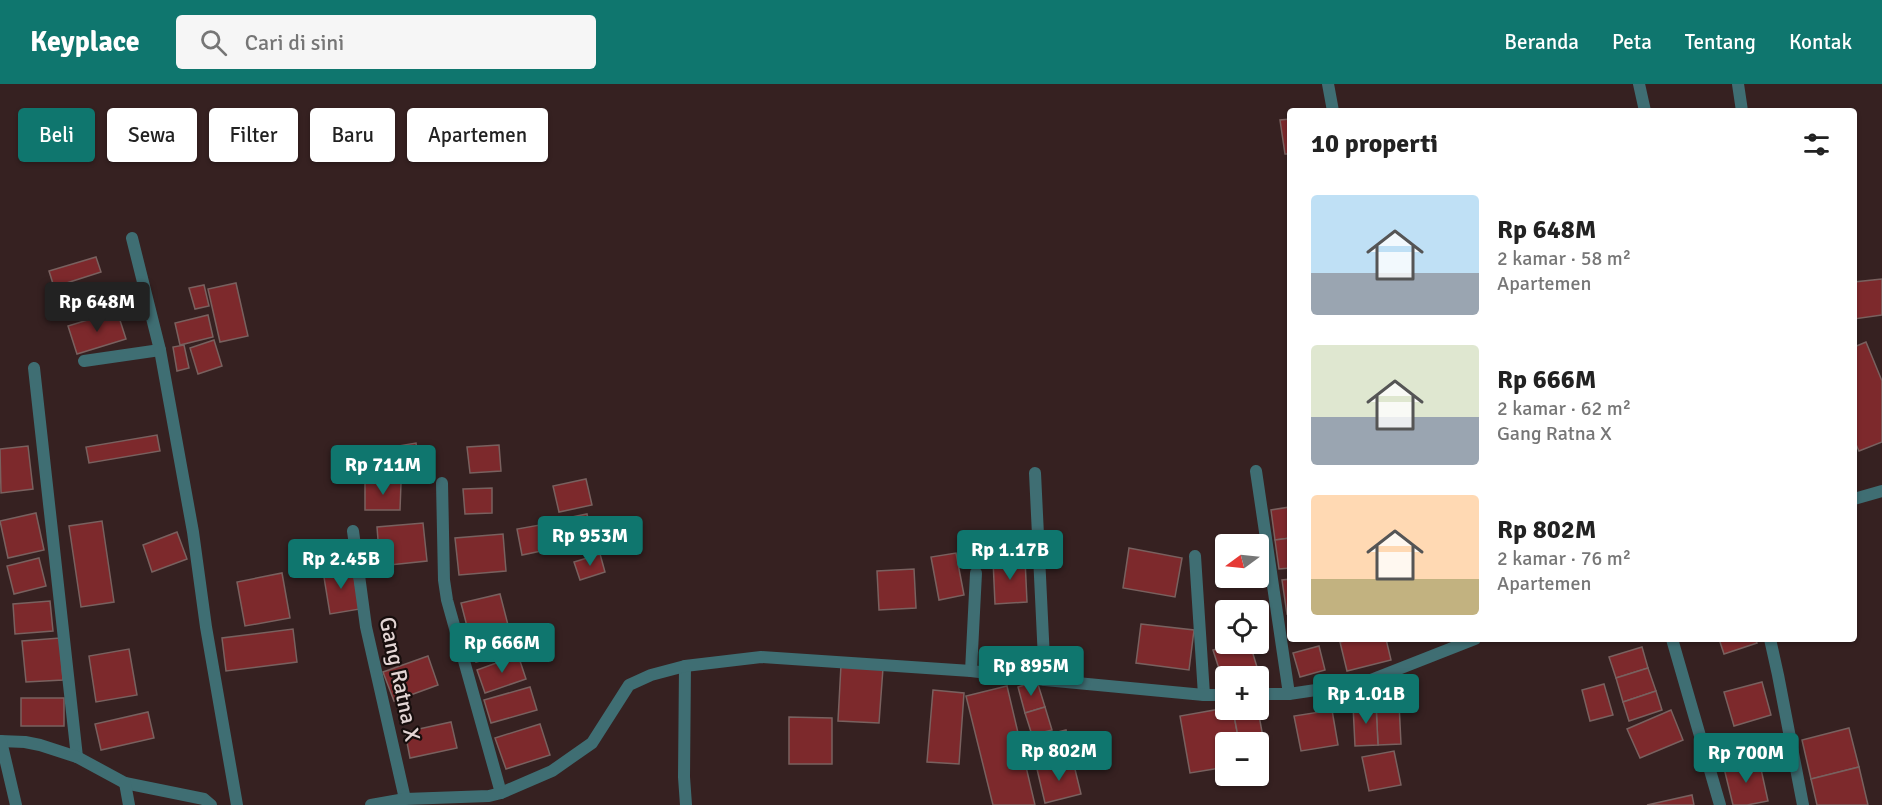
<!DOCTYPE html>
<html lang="id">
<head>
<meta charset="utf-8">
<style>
  :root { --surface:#fff; --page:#f6f6f6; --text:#222; --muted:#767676; --accent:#0f766e }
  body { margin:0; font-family:Signika,sans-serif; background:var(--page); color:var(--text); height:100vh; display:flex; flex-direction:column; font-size:22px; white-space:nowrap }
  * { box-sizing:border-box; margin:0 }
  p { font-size:20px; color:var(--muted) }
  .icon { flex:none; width:33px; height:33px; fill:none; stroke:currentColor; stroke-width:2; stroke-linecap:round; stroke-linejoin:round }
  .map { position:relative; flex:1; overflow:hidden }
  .drawer { position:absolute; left:1287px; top:24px; width:570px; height:534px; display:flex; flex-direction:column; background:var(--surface); border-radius:6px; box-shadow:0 2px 4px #0004 }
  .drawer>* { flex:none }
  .guide { position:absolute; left:18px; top:24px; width:570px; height:54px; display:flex; gap:12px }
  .needle { width:39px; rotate:255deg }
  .fabs { position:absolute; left:1215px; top:450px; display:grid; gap:12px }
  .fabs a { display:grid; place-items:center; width:54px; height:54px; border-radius:6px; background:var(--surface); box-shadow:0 2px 4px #0004; font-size:30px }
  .price { position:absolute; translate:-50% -51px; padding:0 14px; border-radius:6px; background:var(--accent); color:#fff; font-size:20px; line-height:39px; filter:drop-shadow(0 2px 3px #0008) }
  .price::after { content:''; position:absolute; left:50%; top:36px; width:18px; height:14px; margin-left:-9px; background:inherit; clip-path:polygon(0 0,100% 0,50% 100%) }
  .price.selected { background:#222; color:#fff }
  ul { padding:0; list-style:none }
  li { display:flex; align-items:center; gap:18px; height:150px; padding:0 24px }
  li span { display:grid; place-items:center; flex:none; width:168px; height:120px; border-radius:6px; color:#555 }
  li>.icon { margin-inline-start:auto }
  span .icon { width:72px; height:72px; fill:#fffc; stroke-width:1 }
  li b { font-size:26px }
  h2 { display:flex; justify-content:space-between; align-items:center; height:72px; padding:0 24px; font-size:26px }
  .pill { padding:0 21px; border-radius:6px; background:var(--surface); box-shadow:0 2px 4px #0004; font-size:21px; line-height:54px }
  .pill.selected { background:var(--accent); color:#fff }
  header { display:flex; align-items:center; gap:36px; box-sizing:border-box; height:84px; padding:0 30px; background:var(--accent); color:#fff }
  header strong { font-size:28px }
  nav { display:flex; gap:33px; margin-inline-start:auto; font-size:21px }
  .search { width:420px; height:54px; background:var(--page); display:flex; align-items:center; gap:15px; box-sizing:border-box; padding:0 21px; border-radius:6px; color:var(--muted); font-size:22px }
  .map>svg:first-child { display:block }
  .building { fill:#7d292c; stroke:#79615f; stroke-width:1.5 }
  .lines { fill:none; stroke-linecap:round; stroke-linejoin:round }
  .service { stroke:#3f6e73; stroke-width:12 }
  .minor { stroke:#3f6e73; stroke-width:12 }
  .labels { text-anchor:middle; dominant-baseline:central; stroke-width:4.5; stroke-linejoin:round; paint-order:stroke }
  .street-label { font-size:22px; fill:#e3d5d4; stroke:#170e0d }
</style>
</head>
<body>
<header>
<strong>Keyplace</strong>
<div class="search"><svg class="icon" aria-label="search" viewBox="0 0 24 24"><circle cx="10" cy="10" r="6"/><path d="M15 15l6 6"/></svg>Cari di sini</div>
<nav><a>Beranda</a><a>Peta</a><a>Tentang</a><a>Kontak</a></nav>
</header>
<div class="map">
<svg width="1882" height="721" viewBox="0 0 1882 721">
  <rect width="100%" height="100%" fill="#362121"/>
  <g class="building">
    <path d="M 1290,35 L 1290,70 L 1285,70 L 1280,36 Z"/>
    <path d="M 96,173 L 101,188 L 54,203 L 49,187 Z"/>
    <path d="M 1882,195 L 1882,231 L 1854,235 L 1854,198 Z"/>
    <path d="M 236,199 L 248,252 L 220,258 L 208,205 Z"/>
    <path d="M 204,201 L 209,222 L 195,225 L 189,204 Z"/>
    <path d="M 83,209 L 88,226 L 62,233 L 57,216 Z"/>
    <path d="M 117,227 L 126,255 L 77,270 L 68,242 Z"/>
    <path d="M 208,231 L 213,253 L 180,261 L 175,239 Z"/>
    <path d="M 214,256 L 222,282 L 198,290 L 190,264 Z"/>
    <path d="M 1866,258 L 1882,297 L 1882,358 L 1859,367 L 1854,356 L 1854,263 Z"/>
    <path d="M 184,261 L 189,284 L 177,287 L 173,263 Z"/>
    <path d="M 157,351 L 160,367 L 89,379 L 86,363 Z"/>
    <path d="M 416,359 L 421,391 L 391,396 L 386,364 Z"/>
    <path d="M 499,361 L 501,387 L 470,389 L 467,363 Z"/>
    <path d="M 28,362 L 33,405 L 1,409 L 0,365 Z"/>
    <path d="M 586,395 L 592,421 L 559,428 L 553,402 Z"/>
    <path d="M 365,399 L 401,399 L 400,426 L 365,426 Z"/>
    <path d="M 492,404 L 492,429 L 465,430 L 463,405 Z"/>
    <path d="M 1290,423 L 1290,454 L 1275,456 L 1271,426 Z"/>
    <path d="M 36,429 L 44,466 L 8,474 L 0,437 Z"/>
    <path d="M 587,430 L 594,462 L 564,467 L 557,436 Z"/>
    <path d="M 102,437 L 114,518 L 81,523 L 69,442 Z"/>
    <path d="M 423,439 L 427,477 L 380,482 L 377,443 Z"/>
    <path d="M 551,439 L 556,464 L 522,471 L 517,445 Z"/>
    <path d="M 177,448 L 187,475 L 152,488 L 143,461 Z"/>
    <path d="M 503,450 L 506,487 L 459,491 L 455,454 Z"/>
    <path d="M 1290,454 L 1290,484 L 1279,485 L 1275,456 Z"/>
    <path d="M 1129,464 L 1182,474 L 1175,513 L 1123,504 Z"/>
    <path d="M 956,469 L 964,511 L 939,516 L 931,473 Z"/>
    <path d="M 600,470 L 605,488 L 580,496 L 574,478 Z"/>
    <path d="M 39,474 L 46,502 L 14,510 L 7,482 Z"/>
    <path d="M 1025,475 L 1027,518 L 995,520 L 993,476 Z"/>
    <path d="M 352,482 L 360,525 L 330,530 L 323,487 Z"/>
    <path d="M 914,485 L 916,524 L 879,526 L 877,487 Z"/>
    <path d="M 282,489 L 290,534 L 245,542 L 237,498 Z"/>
    <path d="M 1290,495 L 1290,529 L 1287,530 L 1282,496 Z"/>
    <path d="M 500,510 L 508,541 L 469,550 L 461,519 Z"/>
    <path d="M 50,517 L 53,547 L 15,550 L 13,520 Z"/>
    <path d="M 1248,517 L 1250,526 L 1226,526 L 1224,552 L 1219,522 Z"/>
    <path d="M 1141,540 L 1194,546 L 1189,586 L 1136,579 Z"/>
    <path d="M 293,545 L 297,578 L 226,587 L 222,554 Z"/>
    <path d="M 510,553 L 514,568 L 476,578 L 472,563 Z"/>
    <path d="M 60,554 L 63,596 L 26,598 L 22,557 Z"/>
    <path d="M 1353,555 L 1386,555 L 1391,576 L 1347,587 L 1340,558 Z"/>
    <path d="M 1719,555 L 1755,555 L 1757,559 L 1724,570 Z"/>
    <path d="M 1235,560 L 1250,560 L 1257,583 L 1222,594 L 1213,566 Z"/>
    <path d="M 1319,562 L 1325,586 L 1300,593 L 1293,569 Z"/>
    <path d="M 1642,563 L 1648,584 L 1616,594 L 1609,573 Z"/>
    <path d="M 129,565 L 137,611 L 96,618 L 89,572 Z"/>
    <path d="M 518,571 L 526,595 L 485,609 L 477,586 Z"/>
    <path d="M 428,572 L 438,601 L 394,617 L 383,588 Z"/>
    <path d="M 841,581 L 883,584 L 879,639 L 838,637 Z"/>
    <path d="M 1648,584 L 1656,607 L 1623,618 L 1616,594 Z"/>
    <path d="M 1037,597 L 1045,623 L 1025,629 L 1018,603 Z"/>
    <path d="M 1762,598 L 1771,631 L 1734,642 L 1724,608 Z"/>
    <path d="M 1604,600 L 1613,631 L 1590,637 L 1582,606 Z"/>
    <path d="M 1007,602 L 1035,721 L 993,721 L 966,612 Z"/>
    <path d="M 530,603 L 537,626 L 491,639 L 484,616 Z"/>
    <path d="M 933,606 L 964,609 L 959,680 L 927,678 Z"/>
    <path d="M 1656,607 L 1662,626 L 1629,637 L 1623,618 Z"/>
    <rect x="21" y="614" width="43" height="28"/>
    <path d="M 1399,619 L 1401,660 L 1378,661 L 1376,620 Z"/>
    <path d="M 1376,620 L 1378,661 L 1355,662 L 1353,621 Z"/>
    <path d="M 1045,623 L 1052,646 L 1032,651 L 1025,629 Z"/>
    <path d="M 1226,624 L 1226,626 L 1233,626 L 1239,658 L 1226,658 L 1226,683 L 1190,689 L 1180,632 Z"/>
    <path d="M 1233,626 L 1258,626 L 1267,675 L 1258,677 L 1258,658 L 1239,658 Z"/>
    <path d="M 1332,626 L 1338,661 L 1301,667 L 1294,632 Z"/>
    <path d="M 1671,626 L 1683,656 L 1640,674 L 1627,645 Z"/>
    <path d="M 148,628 L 154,654 L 101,666 L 95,640 Z"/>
    <path d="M 789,633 L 832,634 L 832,680 L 789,680 Z"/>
    <path d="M 451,638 L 457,664 L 410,674 L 405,648 Z"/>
    <path d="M 540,640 L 550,671 L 506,685 L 495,654 Z"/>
    <path d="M 1849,644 L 1859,683 L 1811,695 L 1802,656 Z"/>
    <path d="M 1066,646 L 1073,677 L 1037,685 L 1030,655 Z"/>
    <path d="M 1394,667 L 1401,701 L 1369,707 L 1362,673 Z"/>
    <path d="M 1759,676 L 1768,717 L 1747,721 L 1733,721 L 1724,684 Z"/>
    <path d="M 1073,677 L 1081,710 L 1045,719 L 1037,685 Z"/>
    <path d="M 1859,683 L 1868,721 L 1817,721 L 1811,695 Z"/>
    <path d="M 1692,711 L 1694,721 L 1647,721 Z"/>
  </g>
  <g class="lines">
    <g class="service">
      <path d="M 84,277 L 160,266"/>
      <path d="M 971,587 L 976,489"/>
    </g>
    <g class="minor">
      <path d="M 1328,0 L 1333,27"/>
      <path d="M 1639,0 L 1645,27"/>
      <path d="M 1738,0 L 1742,27"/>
      <path d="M 132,154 L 160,266 L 193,448 L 206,543 L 237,721"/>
      <path d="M 34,284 L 77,673"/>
      <path d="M 1256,387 L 1289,610"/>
      <path d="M 1035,389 L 1045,596"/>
      <path d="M 442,399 L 444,496 L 447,516 L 501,709"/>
      <path d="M 1854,415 L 1882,407"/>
      <path d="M 353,447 L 366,543 L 405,715"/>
      <path d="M 1195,472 L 1204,611"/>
      <path d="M 1672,555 L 1720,721"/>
      <path d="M 1770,555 L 1778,591 L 1803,721"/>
      <path d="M 685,582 L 684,693 L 686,721"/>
      <path d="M 1258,610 L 1289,610 L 1363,599 L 1475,555"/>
      <path d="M 0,657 L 25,658 L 40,661 L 77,673 L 125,699 L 204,715 L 211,721"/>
      <path d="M 1,657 L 16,721"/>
      <path d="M 125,699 L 129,721"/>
      <path d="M 371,721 L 405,715 L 489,712 L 501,709 L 552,687 L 592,659 L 629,601 L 651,591 L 685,582 L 761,573 L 971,587 L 1045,596 L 1204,611 L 1226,611"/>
    </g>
  </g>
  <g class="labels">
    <g class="street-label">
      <text transform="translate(400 595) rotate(78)">Gang Ratna X</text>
    </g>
  </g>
</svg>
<div class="fabs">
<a><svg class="needle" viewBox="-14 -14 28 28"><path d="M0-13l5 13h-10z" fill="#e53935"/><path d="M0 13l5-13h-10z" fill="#767676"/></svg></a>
<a><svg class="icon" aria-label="locate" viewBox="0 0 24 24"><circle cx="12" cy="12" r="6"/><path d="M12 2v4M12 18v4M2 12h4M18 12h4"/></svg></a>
<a>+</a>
<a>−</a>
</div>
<b class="price selected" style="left:97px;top:249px">Rp 648M</b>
<b class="price" style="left:383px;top:412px">Rp 711M</b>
<b class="price" style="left:590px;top:483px">Rp 953M</b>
<b class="price" style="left:1010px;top:497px">Rp 1.17B</b>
<b class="price" style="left:341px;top:506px">Rp 2.45B</b>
<b class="price" style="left:502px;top:590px">Rp 666M</b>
<b class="price" style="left:1031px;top:613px">Rp 895M</b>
<b class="price" style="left:1366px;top:641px">Rp 1.01B</b>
<b class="price" style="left:1059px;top:698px">Rp 802M</b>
<b class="price" style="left:1746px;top:700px">Rp 700M</b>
<div class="guide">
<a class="pill selected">Beli</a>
<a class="pill">Sewa</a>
<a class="pill">Filter</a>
<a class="pill">Baru</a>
<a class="pill">Apartemen</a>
</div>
<section class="drawer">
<h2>10 properti<svg class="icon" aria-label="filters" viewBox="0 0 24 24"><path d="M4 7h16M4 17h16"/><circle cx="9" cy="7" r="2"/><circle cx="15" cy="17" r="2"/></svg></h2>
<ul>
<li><span style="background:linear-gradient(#bfe0f5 65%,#9aa5b1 0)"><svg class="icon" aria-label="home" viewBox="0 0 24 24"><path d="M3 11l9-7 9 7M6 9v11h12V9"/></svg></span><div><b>Rp 648M</b><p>2 kamar · 58 m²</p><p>Apartemen</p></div></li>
<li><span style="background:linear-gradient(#dfe7d0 60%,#9aa5b1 0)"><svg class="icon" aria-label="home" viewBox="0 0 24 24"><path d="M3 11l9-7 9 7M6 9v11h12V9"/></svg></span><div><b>Rp 666M</b><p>2 kamar · 62 m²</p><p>Gang Ratna X</p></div></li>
<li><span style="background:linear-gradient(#ffd9b3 70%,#c2b280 0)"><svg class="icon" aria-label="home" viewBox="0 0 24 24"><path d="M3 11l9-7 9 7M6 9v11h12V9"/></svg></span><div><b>Rp 802M</b><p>2 kamar · 76 m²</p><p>Apartemen</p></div></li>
</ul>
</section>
</div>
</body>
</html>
